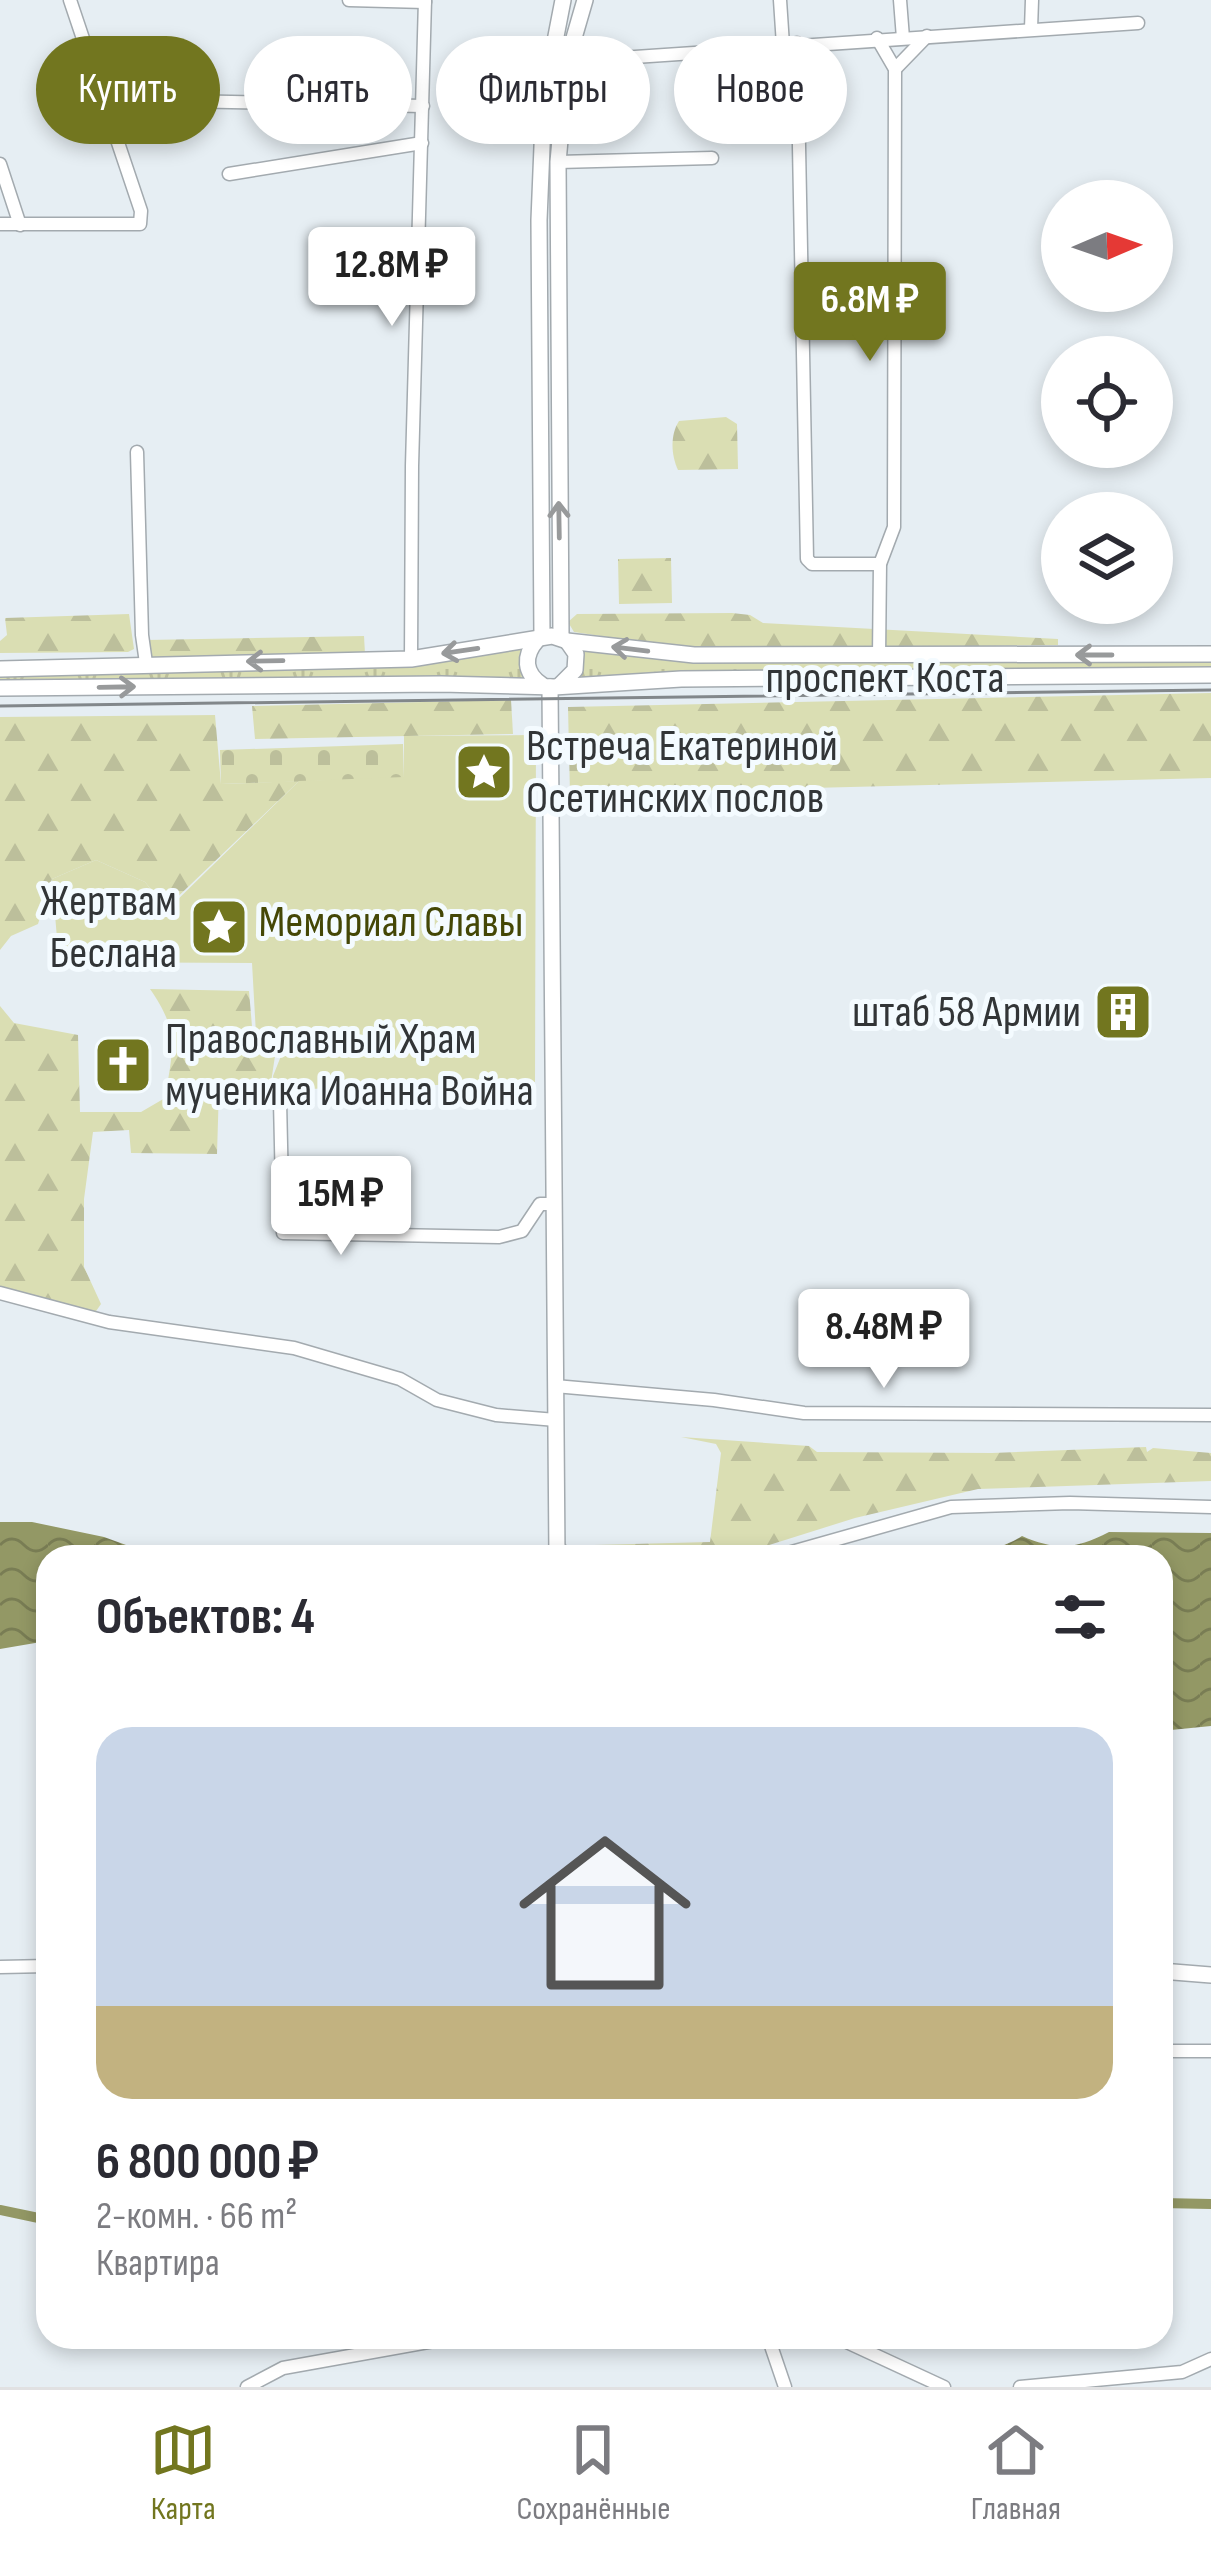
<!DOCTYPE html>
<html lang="ru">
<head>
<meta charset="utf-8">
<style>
  :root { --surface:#fff; --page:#f2f2f3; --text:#2b2b33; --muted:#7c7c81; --line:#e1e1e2; --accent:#72761f }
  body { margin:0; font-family:"Sofia Sans Condensed",sans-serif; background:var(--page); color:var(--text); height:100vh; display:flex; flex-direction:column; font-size:45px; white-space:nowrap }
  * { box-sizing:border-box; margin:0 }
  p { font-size:39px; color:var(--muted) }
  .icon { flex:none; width:66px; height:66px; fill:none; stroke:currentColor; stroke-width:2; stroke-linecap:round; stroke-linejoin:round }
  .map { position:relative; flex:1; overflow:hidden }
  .drawer { position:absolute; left:36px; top:1545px; width:1137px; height:804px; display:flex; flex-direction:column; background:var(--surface); border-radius:36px; box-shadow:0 6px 18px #0003 }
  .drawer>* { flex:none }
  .guide { position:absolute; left:36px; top:36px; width:1140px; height:108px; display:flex; gap:24px }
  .needle { width:78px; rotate:88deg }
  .buttons { position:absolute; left:1041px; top:180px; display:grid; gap:24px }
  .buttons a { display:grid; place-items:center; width:132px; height:132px; border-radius:50%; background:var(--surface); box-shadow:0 6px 18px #0003; font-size:60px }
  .price { position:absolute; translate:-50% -102px; padding:0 27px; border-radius:12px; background:#fff; color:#222; font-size:39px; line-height:78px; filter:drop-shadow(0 3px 6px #0008) }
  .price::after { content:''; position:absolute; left:50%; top:72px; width:36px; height:27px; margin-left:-18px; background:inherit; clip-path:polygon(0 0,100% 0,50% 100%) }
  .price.current { background:var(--accent); color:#fff }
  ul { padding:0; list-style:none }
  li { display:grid; align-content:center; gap:24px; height:636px; padding:0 60px }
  li span { display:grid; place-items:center; height:372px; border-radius:36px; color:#555 }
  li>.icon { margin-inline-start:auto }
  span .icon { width:216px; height:216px; fill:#fffc; stroke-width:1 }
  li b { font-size:51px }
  h2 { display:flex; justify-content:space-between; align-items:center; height:144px; padding:0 60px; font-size:51px }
  .pill { padding:0 42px; border-radius:54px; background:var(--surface); box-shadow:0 6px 18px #0003; font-size:42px; line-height:108px }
  .pill.current { background:var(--accent); color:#fff }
  .tab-bar { display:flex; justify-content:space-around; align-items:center; height:168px; border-top:3px solid var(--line); background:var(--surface); font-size:33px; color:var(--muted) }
  .tab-bar a { display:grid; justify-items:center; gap:6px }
  .tab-bar .current { color:var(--accent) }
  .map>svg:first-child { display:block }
  .grass { fill:url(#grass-tufts) }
  .forest { fill:url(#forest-firs) }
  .cemetery { fill:url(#cemetery-stones) }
  .park { fill:#dadeb3 }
  .water { fill:url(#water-waves) }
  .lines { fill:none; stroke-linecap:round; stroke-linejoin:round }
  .canal { stroke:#939865; stroke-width:10 }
  .minor-casing { stroke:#a3aaaf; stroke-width:15 }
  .major-casing { stroke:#a3aaaf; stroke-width:18 }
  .minor { stroke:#fff; stroke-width:12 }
  .major { stroke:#fff; stroke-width:15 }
  .tram { stroke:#82878a; stroke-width:3 }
  .oneway { stroke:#989a9b }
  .labels { text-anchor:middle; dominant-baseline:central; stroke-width:10; stroke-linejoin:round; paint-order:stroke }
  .street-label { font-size:45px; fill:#323537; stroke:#f4fbff }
  .poi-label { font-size:45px; fill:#323537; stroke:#f4fbff; text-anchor:start }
  .park-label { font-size:45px; fill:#444706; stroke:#f4fbff }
</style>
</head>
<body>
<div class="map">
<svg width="1211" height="2387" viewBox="0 0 1211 2387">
  <defs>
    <pattern id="grass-tufts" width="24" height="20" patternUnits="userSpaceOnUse" patternTransform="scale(3)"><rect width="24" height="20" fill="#dadeb3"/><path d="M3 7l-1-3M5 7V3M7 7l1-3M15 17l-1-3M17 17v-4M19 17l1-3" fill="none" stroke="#bcbf9b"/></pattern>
    <pattern id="forest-firs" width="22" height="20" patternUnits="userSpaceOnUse" patternTransform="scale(3)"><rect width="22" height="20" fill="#dadeb3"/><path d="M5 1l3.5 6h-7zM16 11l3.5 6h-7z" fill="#bcbf9b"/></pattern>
    <pattern id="cemetery-stones" width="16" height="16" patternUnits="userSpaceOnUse" patternTransform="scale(3)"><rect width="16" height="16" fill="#dadeb3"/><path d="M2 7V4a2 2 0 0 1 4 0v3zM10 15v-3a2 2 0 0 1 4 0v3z" fill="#bcbf9b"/></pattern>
    <pattern id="water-waves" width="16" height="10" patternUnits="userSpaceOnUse" patternTransform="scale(3)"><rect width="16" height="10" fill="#939865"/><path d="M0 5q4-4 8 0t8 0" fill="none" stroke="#797d54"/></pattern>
  </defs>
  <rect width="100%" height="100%" fill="#e6eef3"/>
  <g class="grass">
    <path d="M 527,647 L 527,679 L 0,679 L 0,674 L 411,667 Z"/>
    <path d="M 577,647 L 1211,660 L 1211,670 L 577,678 Z"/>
  </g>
  <g class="forest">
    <path d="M 726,417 L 737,424 L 738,469 L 678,470 C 671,455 670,435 679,421 Z"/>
    <path d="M 671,558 L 672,603 L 619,604 L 618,559 Z"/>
    <path d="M 732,613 L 750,615 L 763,623 L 1058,639 L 1058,645 L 696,650 L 574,632 L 568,622 L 577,614 Z"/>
    <path d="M 129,614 L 134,649 L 128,652 L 0,653 L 0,641 L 7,635 L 5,618 Z"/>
    <path d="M 364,636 L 365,654 L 153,658 L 148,657 L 146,640 Z"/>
    <path d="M 1211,693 L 1211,778 L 570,794 L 568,707 Z"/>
    <path d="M 511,700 L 513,734 L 255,739 L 252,706 Z"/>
    <path d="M 215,715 L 221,784 L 299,781 L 166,908 L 145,882 L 96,860 L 52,879 L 38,924 L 11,936 L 0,950 L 0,717 Z"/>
    <path d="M 150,989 L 249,991 L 253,1038 L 275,1056 L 270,1089 L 219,1088 L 217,1154 L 131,1153 L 129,1130 L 93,1132 L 84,1199 L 84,1267 L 101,1304 L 94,1314 L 0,1299 L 0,1006 L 14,1023 L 78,1035 L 80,1112 L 141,1112 L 165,1098 C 173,1048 180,1032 150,989 Z"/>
    <path d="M 681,1437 L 809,1446 L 817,1452 L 992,1453 L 1146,1447 L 1147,1452 L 1153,1448 L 1211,1453 L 1211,1481 L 978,1489 L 855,1518 L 731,1557 L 593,1557 L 594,1545 L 710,1542 L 721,1453 L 716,1444 Z"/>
  </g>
  <path class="cemetery" d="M 403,744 L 404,778 L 221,784 L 220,750 Z"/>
  <path class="park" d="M 536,735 L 535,1082 L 275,1090 L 273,1076 L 283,1051 L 256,1034 L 252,963 L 59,962 L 52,879 L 96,860 L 145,882 L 167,910 L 299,781 L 404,777 L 404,736 Z"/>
  <g class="water">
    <path d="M 0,1522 L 32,1522 L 104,1537 L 159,1557 L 48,1557 L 48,1648 L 41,1642 L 0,1649 Z"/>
    <path d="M 1109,1532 L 1211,1533 L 1211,1726 L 1161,1731 L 1161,1557 L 941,1557 C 971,1550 996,1553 1022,1536 C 1056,1551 1077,1549 1109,1532 Z"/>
  </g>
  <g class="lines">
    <g class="canal">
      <path d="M 1161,2203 L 1211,2204"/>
      <path d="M 0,2210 L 48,2220"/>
    </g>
    <g class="minor-casing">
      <g id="minor">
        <path d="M 349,0 L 425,2"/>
        <path d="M 780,0 L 783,45"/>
        <path d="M 900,0 L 903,38"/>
        <path d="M 1031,29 L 1032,0"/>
        <path d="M 877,38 L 895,69 L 894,527 L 880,564 L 879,656"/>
        <path d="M 797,43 L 807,559 L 812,564 L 880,564"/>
        <path d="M 561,62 L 1138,23"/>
        <path d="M 895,69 L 927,36"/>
        <path d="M 181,101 L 423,106"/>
        <path d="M 558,162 L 712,158"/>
        <path d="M 0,164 L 20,225"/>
        <path d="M 229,174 L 422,143"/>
        <path d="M 0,224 L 140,224 L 141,211 L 70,0"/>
        <path d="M 137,452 L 142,635 L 146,663"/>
        <path d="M 411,659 L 412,466 L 425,0"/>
        <path d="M 280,1101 L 283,1233 L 499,1237 L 522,1231 L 540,1204 L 553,1204"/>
        <path d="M 0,1293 L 109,1322 L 294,1348 L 400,1379 L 437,1400 L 496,1415 L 556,1420"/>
        <path d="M 555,1386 L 714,1400 L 804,1413 L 1211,1415"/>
        <path d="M 557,1547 L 571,1557"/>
        <path d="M 774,1557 L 951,1507 L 1070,1503 L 1211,1507"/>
        <path d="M 0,1967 L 48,1966"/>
        <path d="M 1161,2051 L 1211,2051"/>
        <path d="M 768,2337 L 785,2387"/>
        <path d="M 836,2337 L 944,2387"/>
        <path d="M 247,2387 L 283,2368 L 456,2337"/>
        <path d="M 1020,2387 L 1182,2372 L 1211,2359"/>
      </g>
    </g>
    <g class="major-casing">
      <g id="major">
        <path d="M 542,637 L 539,220 L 544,98 L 563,0"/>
        <path d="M 561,637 L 558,162 L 567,62 L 585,0"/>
        <path d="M 537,640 C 523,656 524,673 542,685"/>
        <path d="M 0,669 L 411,659 L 552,636 L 567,641 L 694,655 L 1211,654"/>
        <path d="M 559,686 L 575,670 L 576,654 L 567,641"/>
        <path d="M 550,687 L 557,1557"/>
        <path d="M 0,688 L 441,684 L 554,687 L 681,679 L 1211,675"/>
        <path d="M 1161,1971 L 1211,1975"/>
      </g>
    </g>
    <use href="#minor" class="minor"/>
    <use href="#major" class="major"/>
    <path class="tram" d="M 0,706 L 1211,690"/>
  </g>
  <defs><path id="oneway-shaft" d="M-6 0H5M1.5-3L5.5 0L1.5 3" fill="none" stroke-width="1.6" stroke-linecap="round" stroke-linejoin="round" transform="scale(3)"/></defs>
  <g class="oneway">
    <use href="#oneway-shaft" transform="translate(559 520) rotate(-91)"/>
    <use href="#oneway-shaft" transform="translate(630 649) rotate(-173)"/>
    <use href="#oneway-shaft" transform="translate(460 651) rotate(172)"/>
    <use href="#oneway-shaft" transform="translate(1094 655) rotate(180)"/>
    <use href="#oneway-shaft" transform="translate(265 661) rotate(179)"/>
    <use href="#oneway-shaft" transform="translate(117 687) rotate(-1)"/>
  </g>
  <defs>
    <g id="sight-square" transform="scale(3)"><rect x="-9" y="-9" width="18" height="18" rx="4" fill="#72761f" stroke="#f4fbff"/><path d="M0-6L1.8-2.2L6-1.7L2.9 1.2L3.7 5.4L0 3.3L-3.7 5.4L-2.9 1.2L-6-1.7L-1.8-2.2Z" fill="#fff"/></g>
    <g id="building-square" transform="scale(3)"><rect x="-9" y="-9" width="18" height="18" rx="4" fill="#72761f" stroke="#f4fbff"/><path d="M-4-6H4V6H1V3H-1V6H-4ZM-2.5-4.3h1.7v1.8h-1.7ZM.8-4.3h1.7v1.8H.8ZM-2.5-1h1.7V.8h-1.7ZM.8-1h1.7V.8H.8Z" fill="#fff"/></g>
    <g id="church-square" transform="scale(3)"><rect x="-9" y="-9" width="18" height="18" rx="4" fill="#72761f" stroke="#f4fbff"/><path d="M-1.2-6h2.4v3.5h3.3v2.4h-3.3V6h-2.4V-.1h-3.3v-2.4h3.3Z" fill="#fff"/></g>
  </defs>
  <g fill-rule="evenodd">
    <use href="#sight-square" x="484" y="772"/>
    <use href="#sight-square" x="219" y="927"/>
    <use href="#building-square" x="1123" y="1012"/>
    <use href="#church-square" x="123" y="1065"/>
  </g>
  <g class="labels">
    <g class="street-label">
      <text x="885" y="678">проспект Коста</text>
    </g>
    <g class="poi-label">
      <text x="526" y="746">Встреча Екатериной<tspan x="526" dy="52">Осетинских послов</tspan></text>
      <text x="177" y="901" text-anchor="end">Жертвам<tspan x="177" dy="52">Беслана</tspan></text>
      <text x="1081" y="1012" text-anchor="end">штаб 58 Армии</text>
      <text x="165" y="1039">Православный Храм<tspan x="165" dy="52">мученика Иоанна Война</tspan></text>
    </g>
    <g class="park-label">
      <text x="391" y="922">Мемориал Славы</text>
    </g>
  </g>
</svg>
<div class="buttons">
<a><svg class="needle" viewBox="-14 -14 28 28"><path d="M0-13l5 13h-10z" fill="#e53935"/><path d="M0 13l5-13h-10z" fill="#7c7c81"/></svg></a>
<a><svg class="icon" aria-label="locate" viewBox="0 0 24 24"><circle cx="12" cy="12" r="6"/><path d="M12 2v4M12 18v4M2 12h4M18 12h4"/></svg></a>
<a><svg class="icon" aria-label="layers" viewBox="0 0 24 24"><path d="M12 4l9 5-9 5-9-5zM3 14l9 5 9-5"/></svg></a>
</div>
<b class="price" style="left:392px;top:329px">12.8M ₽</b>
<b class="price current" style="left:870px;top:364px">6.8M ₽</b>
<b class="price" style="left:341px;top:1258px">15M ₽</b>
<b class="price" style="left:884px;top:1391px">8.48M ₽</b>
<div class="guide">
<a class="pill current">Купить</a>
<a class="pill">Снять</a>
<a class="pill">Фильтры</a>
<a class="pill">Новое</a>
</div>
<section class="drawer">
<h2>Объектов: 4<svg class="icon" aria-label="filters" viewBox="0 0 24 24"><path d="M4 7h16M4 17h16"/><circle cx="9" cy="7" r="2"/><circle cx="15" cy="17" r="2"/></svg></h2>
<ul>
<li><span style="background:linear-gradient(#c9d6e8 75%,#c2b280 0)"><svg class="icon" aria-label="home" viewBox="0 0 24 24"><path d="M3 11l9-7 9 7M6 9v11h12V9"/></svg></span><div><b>6 800 000 ₽</b><p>2-комн. · 66 m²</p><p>Квартира</p></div></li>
</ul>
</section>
</div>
<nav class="tab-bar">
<a class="current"><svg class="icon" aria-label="map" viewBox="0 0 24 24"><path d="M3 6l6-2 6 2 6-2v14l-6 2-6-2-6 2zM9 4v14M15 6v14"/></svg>Карта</a>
<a><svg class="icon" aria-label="saved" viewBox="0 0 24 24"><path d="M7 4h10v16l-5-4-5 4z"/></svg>Сохранённые</a>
<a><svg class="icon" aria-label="home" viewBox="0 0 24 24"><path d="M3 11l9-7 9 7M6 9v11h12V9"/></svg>Главная</a>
</nav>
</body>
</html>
